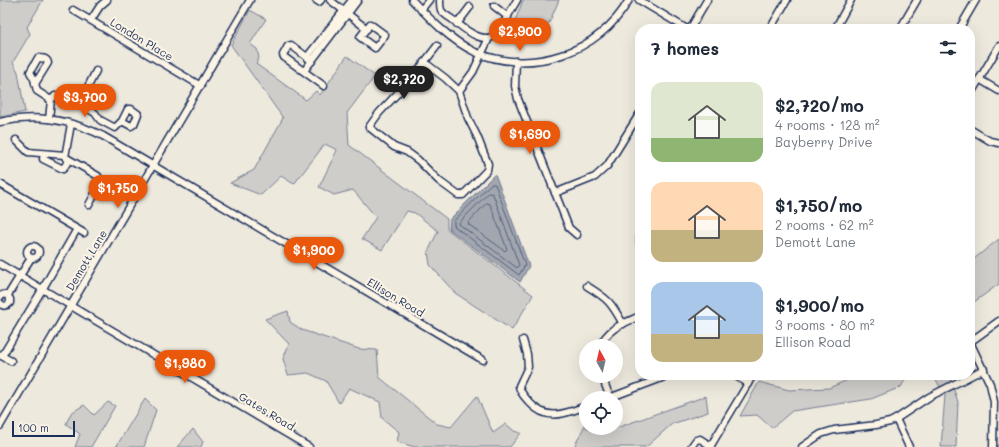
<!DOCTYPE html>
<html lang="en">
<head>
<meta charset="utf-8">
<style>
  :root { --surface:#fff; --page:#f2f2f3; --text:#1f2937; --muted:#747a83; --accent:#ea580c }
  body { margin:0; font-family:Mali,sans-serif; background:var(--page); color:var(--text); height:100vh; display:flex; flex-direction:column; font-size:15px; white-space:nowrap }
  * { box-sizing:border-box; margin:0 }
  p { font-size:13px; color:var(--muted) }
  .icon { flex:none; width:22px; height:22px; fill:none; stroke:currentColor; stroke-width:2; stroke-linecap:round; stroke-linejoin:round }
  .map { position:relative; flex:1; overflow:hidden }
  .drawer { position:absolute; left:635px; top:24px; width:340px; height:356px; display:flex; flex-direction:column; background:var(--surface); border-radius:16px; box-shadow:0 4px 16px #0002 }
  .drawer>* { flex:none }
  .needle { width:26px; rotate:352deg }
  .fabs { position:absolute; left:579px; top:339px; display:grid; gap:8px }
  .fabs a { display:grid; place-items:center; width:44px; height:44px; border-radius:50%; background:var(--surface); box-shadow:0 4px 16px #0002; font-size:20px }
  .scale { position:absolute; left:12px; bottom:10px; width:63px; box-sizing:border-box; padding-left:4px; border:2px solid #1b2f5e; border-top:0; font-size:11px; line-height:14px; white-space:nowrap; color:#1b2f5e; -webkit-text-stroke:3px #fcf5e5; paint-order:stroke }
  .price { position:absolute; translate:-50% -34px; padding:0 9px; border-radius:14px; background:var(--accent); color:#fff; font-size:13px; line-height:26px; filter:drop-shadow(0 1px 2px #0008) }
  .price::after { content:''; position:absolute; left:50%; top:24px; width:12px; height:9px; margin-left:-6px; background:inherit; clip-path:polygon(0 0,100% 0,50% 100%) }
  .price.active { background:#222; color:#fff }
  ul { padding:0; list-style:none }
  li { display:flex; align-items:center; gap:12px; height:100px; padding:0 16px }
  li span { display:grid; place-items:center; flex:none; width:112px; height:80px; border-radius:12px; color:#555 }
  li>.icon { margin-inline-start:auto }
  span .icon { width:48px; height:48px; fill:#fffc; stroke-width:1 }
  li b { font-size:17px }
  h2 { display:flex; justify-content:space-between; align-items:center; height:48px; padding:0 16px; font-size:17px }
  .map>svg:first-child { display:block }
  .green { fill:#cfcdca; stroke:#757e94 }
  .water { fill:#a2a7af; stroke:#6c778f }
  .lines { fill:none; stroke-linecap:round; stroke-linejoin:round }
  .shore { stroke:#515f7e; stroke-width:1 }
  .minor-casing { stroke:#1b2f5e; stroke-width:9 }
  .minor { stroke:#fcf5e5; stroke-width:6 }
  .labels { text-anchor:middle; dominant-baseline:central; stroke-width:4; stroke-linejoin:round; paint-order:stroke }
  .street-label { font-size:11px; fill:#1b2f5e; stroke:#fcf5e5 }
</style>
</head>
<body>
<div class="map">
<svg width="999" height="447" viewBox="0 0 999 447">
  <rect width="100%" height="100%" fill="#eee9dd"/>
  <filter id="ink" filterUnits="userSpaceOnUse"><feTurbulence type="fractalNoise" baseFrequency=".025" numOctaves="2"/><feDisplacementMap in="SourceGraphic" scale="8" xChannelSelector="R" yChannelSelector="G"/><feConvolveMatrix kernelMatrix="1 2 1 2 8 2 1 2 1" color-interpolation-filters="sRGB"/></filter>
  <g filter="url(#ink)">
    <g class="green">
      <path d="M 0,0 L 43,0 L 27,27 L 30,34 L 13,62 L 18,72 L 25,112 L 0,117 Z"/>
      <path d="M 523,0 L 559,0 L 549,23 L 519,38 L 511,32 Z"/>
      <path d="M 250,10 L 266,19 L 250,44 L 257,49 L 259,58 L 256,64 L 306,100 L 316,91 L 320,95 L 347,56 L 375,76 L 347,113 L 349,145 L 447,219 L 447,229 L 533,295 L 512,330 L 455,293 L 430,265 L 428,252 L 438,231 L 415,213 L 407,211 L 382,250 L 362,239 L 376,217 L 353,190 L 334,195 L 319,187 L 337,150 L 325,144 L 294,184 L 281,176 L 261,195 L 230,183 L 254,170 L 283,118 L 231,45 Z"/>
      <path d="M 999,239 L 999,284 L 970,305 L 970,262 Z"/>
      <path d="M 288,311 L 290,322 L 302,330 L 359,349 L 377,350 L 379,377 L 437,424 L 451,427 L 477,396 L 493,433 L 506,424 L 514,431 L 521,433 L 510,447 L 415,447 L 397,442 L 399,432 L 382,418 L 380,402 L 349,388 L 339,403 L 326,381 L 308,373 L 288,375 L 283,359 L 289,344 L 265,319 Z"/>
      <path d="M 859,375 L 908,375 L 901,387 L 871,399 L 792,411 L 772,428 L 757,415 L 740,416 L 759,382 L 789,390 L 829,388 Z"/>
      <path d="M 933,375 L 949,375 L 958,402 L 956,447 L 941,447 L 945,395 Z"/>
      <path d="M 706,396 L 708,412 L 672,424 L 646,447 L 574,447 L 586,423 L 586,428 L 616,428 Z"/>
      <path d="M 145,399 L 156,410 L 144,447 L 116,447 Z"/>
      <path d="M 108,402 L 115,406 L 91,447 L 75,447 L 80,434 L 66,424 L 71,413 L 84,405 L 94,415 Z"/>
      <path d="M 193,429 L 203,442 L 201,447 L 177,447 Z"/>
    </g>
    <path class="water" d="M 495,174 L 529,266 L 520,282 L 449,229 L 450,219 Z"/>
    <g class="lines">
      <g class="shore">
        <path d="M 491,184 L 495,184 L 525,265 L 519,275 L 454,226 L 454,221 Z"/>
        <path d="M 489,193 L 493,194 L 519,265 L 517,268 L 459,224 L 460,222 Z"/>
        <path d="M 487,203 L 490,204 L 507,249 L 505,251 L 468,224 L 469,222 Z"/>
      </g>
      <g class="minor-casing">
        <g id="minor">
          <path d="M 316,0 L 319,2 L 321,0"/>
          <path d="M 330,0 L 367,29"/>
          <path d="M 412,0 C 431,20 450,40 475,52 C 531,76 599,53 629,0"/>
          <path d="M 440,0 C 440,3 440,7 441,10 C 443,14 449,17 453,20 C 465,29 484,47 498,33 L 517,0"/>
          <path d="M 639,0 L 687,29"/>
          <path d="M 494,6 L 508,17"/>
          <path d="M 73,10 L 201,86"/>
          <path d="M 421,10 L 429,0"/>
          <path d="M 91,20 L 100,6 L 107,0"/>
          <path d="M 370,24 L 385,35 L 375,48 L 360,37 Z"/>
          <path d="M 457,24 L 470,7"/>
          <path d="M 690,29 L 707,0"/>
          <path d="M 770,29 L 787,0"/>
          <path d="M 835,29 L 851,0"/>
          <path d="M 900,29 L 917,0"/>
          <path d="M 959,29 L 976,0"/>
          <path d="M 307,57 L 352,0"/>
          <path d="M 312,61 L 291,45 L 288,46 L 283,55 L 284,57 L 324,86"/>
          <path d="M 516,61 L 515,86 L 518,99 L 569,228 L 577,235"/>
          <path d="M 424,62 L 445,78 L 459,91 L 468,118 L 477,136 L 488,164 L 487,170 L 463,195 L 458,195 L 439,181 L 418,160 L 407,152 L 394,147 L 369,127 L 379,113 L 413,77 L 437,46"/>
          <path d="M 304,71 L 358,0"/>
          <path d="M 979,79 L 999,91"/>
          <path d="M 35,84 L 48,63 C 47,58 42,58 38,58 L 30,72 L 34,79 L 37,91 L 51,100"/>
          <path d="M 459,91 L 473,72 L 489,38"/>
          <path d="M 970,95 L 999,46"/>
          <path d="M 79,104 L 96,71"/>
          <path d="M 49,119 L 51,100 L 55,96 L 61,95 L 68,97 L 95,113 L 100,120 L 115,128 L 122,121 L 128,109 L 131,109 L 138,114 L 134,124 L 131,126 L 122,121"/>
          <path d="M 0,122 C 35,114 71,120 103,136 L 483,360"/>
          <path d="M 71,124 L 65,157 L 98,176 L 101,182 L 89,205"/>
          <path d="M 970,129 L 990,141 L 999,143"/>
          <path d="M 16,140 L 28,152 L 65,155"/>
          <path d="M 44,154 L 43,159 L 63,169 L 69,160"/>
          <path d="M 0,184 L 84,233"/>
          <path d="M 555,193 L 595,177 L 607,166 L 640,113"/>
          <path d="M 640,234 L 640,245"/>
          <circle cx="33" cy="252" r="6"/>
          <path d="M 0,264 L 309,447"/>
          <path d="M 587,286 C 608,299 611,302 623,324"/>
          <path d="M 8,295 L 31,258"/>
          <path d="M 0,297 L 2,295 L 6,294 L 10,299 L 10,303 C 7,306 3,307 0,303"/>
          <path d="M 523,340 L 527,354 L 528,367 L 519,386 C 520,393 525,397 529,402 C 547,422 564,414 586,406"/>
          <path d="M 970,342 L 990,384 L 994,402 L 993,447"/>
          <path d="M 970,342 L 999,321"/>
          <path d="M 600,346 C 609,327 623,324 640,316"/>
          <path d="M 0,355 L 11,361"/>
          <path d="M 2,356 L 42,290 L 77,229"/>
          <path d="M 735,375 L 748,384"/>
          <path d="M 602,376 L 610,398"/>
          <path d="M 609,398 L 670,375"/>
          <path d="M 896,419 L 909,447"/>
          <path d="M 0,426 L 250,0"/>
          <path d="M 691,447 L 696,440 L 700,439 L 711,446"/>
          <path d="M 710,447 L 753,375"/>
          <path d="M 802,447 L 821,434 L 834,430 L 876,425 L 890,422 L 896,419 L 929,397 L 984,369"/>
        </g>
      </g>
      <use href="#minor" class="minor"/>
    </g>
  </g>
  <g class="labels">
    <g class="street-label">
      <text transform="translate(142 39) rotate(31)">London Place</text>
      <text transform="translate(86 260) rotate(-59)">Demott Lane</text>
      <text transform="translate(396 297) rotate(31)">Ellison Road</text>
      <text transform="translate(267 411) rotate(31)">Gates Road</text>
    </g>
  </g>
</svg>
<div class="fabs">
<a><svg class="needle" viewBox="-14 -14 28 28"><path d="M0-13l5 13h-10z" fill="#e53935"/><path d="M0 13l5-13h-10z" fill="#747a83"/></svg></a>
<a><svg class="icon" aria-label="locate" viewBox="0 0 24 24"><circle cx="12" cy="12" r="6"/><path d="M12 2v4M12 18v4M2 12h4M18 12h4"/></svg></a>
</div>
<div class="scale">100 m</div>
<b class="price" style="left:520px;top:52px">$2,900</b>
<b class="price active" style="left:404px;top:100px">$2,720</b>
<b class="price" style="left:85px;top:118px">$3,700</b>
<b class="price" style="left:530px;top:155px">$1,690</b>
<b class="price" style="left:118px;top:209px">$1,750</b>
<b class="price" style="left:314px;top:271px">$1,900</b>
<b class="price" style="left:185px;top:384px">$1,980</b>
<section class="drawer">
<h2>7 homes<svg class="icon" aria-label="filters" viewBox="0 0 24 24"><path d="M4 7h16M4 17h16"/><circle cx="9" cy="7" r="2"/><circle cx="15" cy="17" r="2"/></svg></h2>
<ul>
<li><span style="background:linear-gradient(#dfe7d0 70%,#8fb573 0)"><svg class="icon" aria-label="home" viewBox="0 0 24 24"><path d="M3 11l9-7 9 7M6 9v11h12V9"/></svg></span><div><b>$2,720/mo</b><p>4 rooms · 128 m²</p><p>Bayberry Drive</p></div></li>
<li><span style="background:linear-gradient(#ffd9b3 60%,#c2b280 0)"><svg class="icon" aria-label="home" viewBox="0 0 24 24"><path d="M3 11l9-7 9 7M6 9v11h12V9"/></svg></span><div><b>$1,750/mo</b><p>2 rooms · 62 m²</p><p>Demott Lane</p></div></li>
<li><span style="background:linear-gradient(#a9c7e8 65%,#c2b280 0)"><svg class="icon" aria-label="home" viewBox="0 0 24 24"><path d="M3 11l9-7 9 7M6 9v11h12V9"/></svg></span><div><b>$1,900/mo</b><p>3 rooms · 80 m²</p><p>Ellison Road</p></div></li>
</ul>
</section>
</div>
</body>
</html>
